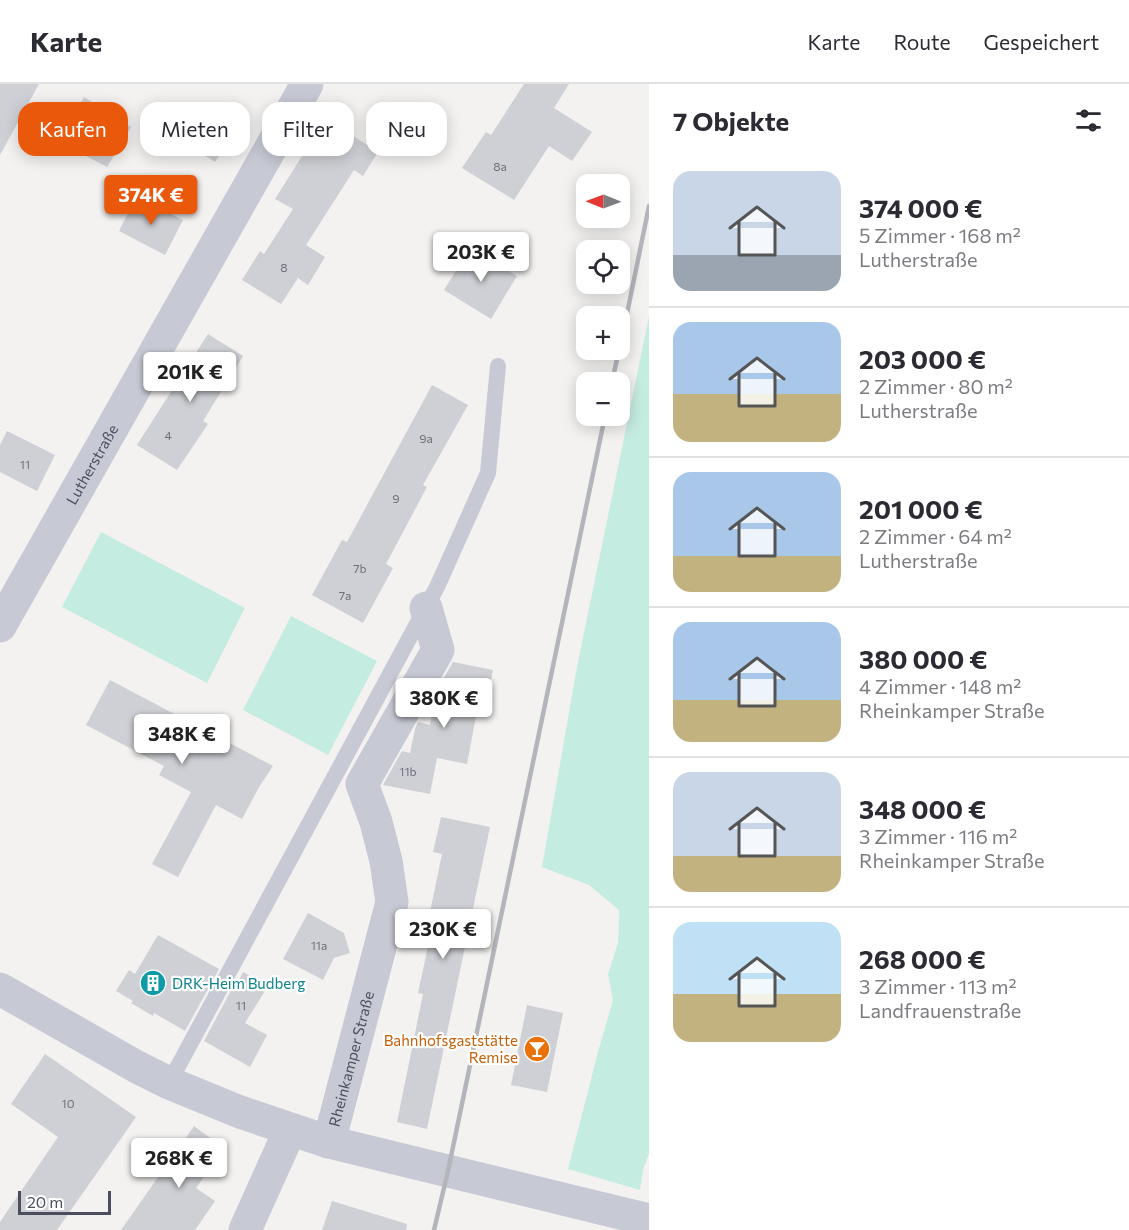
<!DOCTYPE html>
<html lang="de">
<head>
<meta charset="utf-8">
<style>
  :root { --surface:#fff; --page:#f2f2f3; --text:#2b2b33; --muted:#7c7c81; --line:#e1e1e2; --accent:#ea580c }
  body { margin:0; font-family:Commissioner,sans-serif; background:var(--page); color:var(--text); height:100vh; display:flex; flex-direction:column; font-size:22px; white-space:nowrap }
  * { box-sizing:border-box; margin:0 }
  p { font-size:20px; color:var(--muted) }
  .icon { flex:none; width:33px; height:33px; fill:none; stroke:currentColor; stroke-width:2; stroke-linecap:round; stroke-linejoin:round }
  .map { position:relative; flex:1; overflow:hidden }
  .side { display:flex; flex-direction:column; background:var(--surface); width:480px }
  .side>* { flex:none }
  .hud { position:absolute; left:18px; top:18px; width:540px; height:54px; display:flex; gap:12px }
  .needle { width:39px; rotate:271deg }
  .buttons { position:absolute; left:576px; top:90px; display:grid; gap:12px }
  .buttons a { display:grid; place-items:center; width:54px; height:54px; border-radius:12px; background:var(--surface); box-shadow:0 3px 15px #0003; font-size:30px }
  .scale { position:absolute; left:18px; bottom:15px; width:93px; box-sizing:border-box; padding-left:6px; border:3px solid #4b4e5d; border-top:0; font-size:16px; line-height:21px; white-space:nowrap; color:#4b4e5d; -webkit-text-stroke:4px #fff; paint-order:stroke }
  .price { position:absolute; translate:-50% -51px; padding:0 14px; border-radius:6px; background:#fff; color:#222; font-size:20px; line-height:39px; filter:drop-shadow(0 2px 3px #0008) }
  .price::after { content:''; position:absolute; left:50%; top:36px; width:18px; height:14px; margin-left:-9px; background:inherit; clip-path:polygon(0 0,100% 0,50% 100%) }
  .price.active { background:var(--accent); color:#fff }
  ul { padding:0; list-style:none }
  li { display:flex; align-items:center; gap:18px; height:150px; padding:0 24px }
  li+li { border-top:2px solid var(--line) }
  li span { display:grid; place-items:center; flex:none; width:168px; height:120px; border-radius:18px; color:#555 }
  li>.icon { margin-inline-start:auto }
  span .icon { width:72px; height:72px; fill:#fffc; stroke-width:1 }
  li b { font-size:26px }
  h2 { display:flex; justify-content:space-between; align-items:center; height:72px; padding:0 24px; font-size:26px }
  .tag { padding:0 21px; border-radius:18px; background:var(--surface); box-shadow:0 3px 15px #0003; font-size:21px; line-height:54px }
  .tag.active { background:var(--accent); color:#fff }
  header { display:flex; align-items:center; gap:36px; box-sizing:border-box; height:84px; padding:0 30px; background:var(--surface); border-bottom:2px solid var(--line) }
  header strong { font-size:28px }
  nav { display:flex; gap:33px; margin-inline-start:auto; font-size:21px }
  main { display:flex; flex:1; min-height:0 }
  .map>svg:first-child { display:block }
  .green { fill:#c5ece1 }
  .building { fill:#cfd0d5 }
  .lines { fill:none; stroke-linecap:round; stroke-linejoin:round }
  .service { stroke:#c7c9d4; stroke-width:16 }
  .minor { stroke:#c7c9d4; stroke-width:33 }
  .rail { stroke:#b4b4bb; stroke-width:4.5 }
  .labels { text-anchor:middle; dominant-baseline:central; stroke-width:4.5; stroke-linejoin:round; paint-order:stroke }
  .number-label { font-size:12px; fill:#6c6e7b }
  .street-label { font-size:15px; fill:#4b4e5d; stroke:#fff }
  .culture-label { font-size:15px; fill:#0d838f; stroke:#fff; text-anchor:start }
  .food-label { font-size:15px; fill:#c56008; stroke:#fff; text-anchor:end }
</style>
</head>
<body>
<header>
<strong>Karte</strong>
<nav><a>Karte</a><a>Route</a><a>Gespeichert</a></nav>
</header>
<main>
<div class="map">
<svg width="649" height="1146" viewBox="0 0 649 1146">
  <rect width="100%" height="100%" fill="#f3f2f1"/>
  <g class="green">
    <path d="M 649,232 L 649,1069 L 643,1086 L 640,1106 L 568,1085 L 598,968 L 613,916 L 608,890 L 618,859 L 619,826 L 589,801 L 542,783 L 577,583 Z"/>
    <path d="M 101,448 L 245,524 L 207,599 L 62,523 Z"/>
    <path d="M 291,532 L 377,577 L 328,671 L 243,626 Z"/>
  </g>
  <g class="building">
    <path d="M 0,0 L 39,0 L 0,71 Z"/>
    <path d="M 524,0 L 569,0 L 554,24 L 592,48 L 572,77 L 549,62 L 514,116 L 462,84 L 486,48 L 491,51 Z"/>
    <path d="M 84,13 L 131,43 L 107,83 L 59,58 Z"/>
    <path d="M 204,24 L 236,45 L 215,78 L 182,57 Z"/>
    <path d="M 330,37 L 378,68 L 363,92 L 354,86 L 306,161 L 325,173 L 308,201 L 298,194 L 281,220 L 242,196 L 260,167 L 264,170 L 293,125 L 275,115 L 312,56 L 316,59 Z"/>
    <path d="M 136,113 L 183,136 L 165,171 L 119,147 Z"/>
    <path d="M 470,164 L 517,192 L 491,235 L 444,206 Z"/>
    <path d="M 208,250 L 243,272 L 203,337 L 208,340 L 177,386 L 137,361 Z"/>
    <path d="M 432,301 L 468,321 L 423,401 L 427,403 L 386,480 L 393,484 L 363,539 L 312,511 L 342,456 L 347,458 Z"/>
    <path d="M 7,347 L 55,371 L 37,407 L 0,388 L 0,361 Z"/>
    <path d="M 453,578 L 493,586 L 485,623 L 478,622 L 467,680 L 437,674 L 430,710 L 383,701 L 402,667 L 410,669 L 415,645 L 418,638 L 430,641 L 437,606 Z"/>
    <path d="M 110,596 L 273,682 L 259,703 L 242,735 L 216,721 L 178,793 L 152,780 L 191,708 L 159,691 L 164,682 L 86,641 Z"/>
    <path d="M 441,733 L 490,743 L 427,1045 L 397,1038 L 423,910 L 418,909 L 430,853 L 425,852 L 442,770 L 433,768 Z"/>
    <path d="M 308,829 L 344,849 L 350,869 L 334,874 L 323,896 L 283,875 Z"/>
    <path d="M 158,851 L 219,885 L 185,947 L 154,929 L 153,932 L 131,919 L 133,917 L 116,907 L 129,886 L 135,890 Z"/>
    <path d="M 243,888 L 268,902 L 245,939 L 267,951 L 250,983 L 204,957 L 237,895 L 239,896 Z"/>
    <path d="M 527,921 L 563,929 L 547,1008 L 511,1001 Z"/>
    <path d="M 45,970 L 136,1033 L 57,1146 L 0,1146 L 0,1138 L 58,1053 L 11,1020 Z"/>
    <path d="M 194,1042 L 224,1064 L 196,1104 L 215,1117 L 195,1146 L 121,1146 Z"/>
    <path d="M 332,1117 L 407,1140 L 406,1146 L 322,1146 Z"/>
  </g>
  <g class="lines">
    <path class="service" d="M 169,999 L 437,503 L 488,389 L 498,282"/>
    <g class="minor">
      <path id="s1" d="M 0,542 L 307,0"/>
      <path d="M 0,905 L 137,983 L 169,999 L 240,1028 L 329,1058 L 649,1136"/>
      <path id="s2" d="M 329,1058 L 392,818 L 386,777 L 376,738 L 362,700 L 438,566 L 426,524"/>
      <path d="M 245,1146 L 290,1046"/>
    </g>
    <g class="rail">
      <path d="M 620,264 L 649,122"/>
      <path d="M 612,298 L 619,266"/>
      <path d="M 434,1146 L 448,1087 L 605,332"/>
    </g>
  </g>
  <defs>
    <g id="building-disc" transform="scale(1.35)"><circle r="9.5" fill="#0f9aa8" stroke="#fff"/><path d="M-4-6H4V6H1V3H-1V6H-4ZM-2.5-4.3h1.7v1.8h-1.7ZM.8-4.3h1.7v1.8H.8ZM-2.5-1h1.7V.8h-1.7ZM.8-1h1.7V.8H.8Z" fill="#fff"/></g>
    <g id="bar-disc" transform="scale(1.35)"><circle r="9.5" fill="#e8710a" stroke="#fff"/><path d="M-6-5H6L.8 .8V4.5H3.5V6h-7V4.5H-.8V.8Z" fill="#fff"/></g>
  </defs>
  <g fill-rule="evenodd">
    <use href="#building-disc" x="153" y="899"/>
    <use href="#bar-disc" x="537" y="965"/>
  </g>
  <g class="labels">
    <g class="number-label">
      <text x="500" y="82">8a</text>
      <text x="284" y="183">8</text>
      <text x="168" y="351">4</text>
      <text x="426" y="354">9a</text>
      <text x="25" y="380">11</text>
      <text x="396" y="414">9</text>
      <text x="360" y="484">7b</text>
      <text x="345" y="511">7a</text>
      <text x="408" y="687">11b</text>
      <text x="319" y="861">11a</text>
      <text x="241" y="921">11</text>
      <text x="68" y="1019">10</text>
    </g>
    <g class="street-label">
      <text stroke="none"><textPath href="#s1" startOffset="186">Lutherstraße</textPath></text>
      <text stroke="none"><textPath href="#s2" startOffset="86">Rheinkamper Straße</textPath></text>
    </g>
    <g class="culture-label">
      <text x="172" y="899">DRK-Heim Budberg</text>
    </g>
    <g class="food-label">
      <text x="518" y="956">Bahnhofsgaststätte<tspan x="518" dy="17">Remise</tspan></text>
    </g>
  </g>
</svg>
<div class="buttons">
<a><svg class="needle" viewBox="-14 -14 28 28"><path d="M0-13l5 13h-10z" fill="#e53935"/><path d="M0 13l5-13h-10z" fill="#7c7c81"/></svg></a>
<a><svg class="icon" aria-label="locate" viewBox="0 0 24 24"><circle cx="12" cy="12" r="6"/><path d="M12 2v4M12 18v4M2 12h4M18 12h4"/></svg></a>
<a>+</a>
<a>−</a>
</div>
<div class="scale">20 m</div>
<b class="price active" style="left:151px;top:142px">374K €</b>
<b class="price" style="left:481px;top:199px">203K €</b>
<b class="price" style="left:190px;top:319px">201K €</b>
<b class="price" style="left:444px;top:645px">380K €</b>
<b class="price" style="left:182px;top:681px">348K €</b>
<b class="price" style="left:443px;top:876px">230K €</b>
<b class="price" style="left:179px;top:1105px">268K €</b>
<div class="hud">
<a class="tag active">Kaufen</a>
<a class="tag">Mieten</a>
<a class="tag">Filter</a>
<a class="tag">Neu</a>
</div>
</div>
<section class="side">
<h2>7 Objekte<svg class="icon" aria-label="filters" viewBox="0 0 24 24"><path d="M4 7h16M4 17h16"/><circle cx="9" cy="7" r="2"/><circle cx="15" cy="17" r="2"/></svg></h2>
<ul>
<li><span style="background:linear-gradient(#c9d6e8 70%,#9aa5b1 0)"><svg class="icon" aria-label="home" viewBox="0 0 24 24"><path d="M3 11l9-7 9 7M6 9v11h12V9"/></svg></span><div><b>374 000 €</b><p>5 Zimmer · 168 m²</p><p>Lutherstraße</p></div></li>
<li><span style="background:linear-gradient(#a9c7e8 60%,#c2b280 0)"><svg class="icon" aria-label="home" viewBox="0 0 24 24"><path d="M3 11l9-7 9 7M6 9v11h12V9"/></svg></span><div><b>203 000 €</b><p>2 Zimmer · 80 m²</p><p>Lutherstraße</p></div></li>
<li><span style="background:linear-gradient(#a9c7e8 70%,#c2b280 0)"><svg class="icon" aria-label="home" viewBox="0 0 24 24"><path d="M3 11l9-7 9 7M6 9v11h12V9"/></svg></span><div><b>201 000 €</b><p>2 Zimmer · 64 m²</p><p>Lutherstraße</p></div></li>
<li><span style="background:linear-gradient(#a9c7e8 65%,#c2b280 0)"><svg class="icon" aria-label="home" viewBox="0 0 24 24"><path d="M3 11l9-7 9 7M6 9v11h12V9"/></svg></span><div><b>380 000 €</b><p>4 Zimmer · 148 m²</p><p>Rheinkamper Straße</p></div></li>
<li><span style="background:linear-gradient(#c9d6e8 70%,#c2b280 0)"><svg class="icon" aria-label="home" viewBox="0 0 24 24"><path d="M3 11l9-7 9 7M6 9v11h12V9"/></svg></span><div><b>348 000 €</b><p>3 Zimmer · 116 m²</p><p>Rheinkamper Straße</p></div></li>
<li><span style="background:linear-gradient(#bfe0f5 60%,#c2b280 0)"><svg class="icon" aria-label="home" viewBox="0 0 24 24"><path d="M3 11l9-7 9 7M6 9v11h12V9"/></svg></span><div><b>268 000 €</b><p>3 Zimmer · 113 m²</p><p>Landfrauenstraße</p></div></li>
</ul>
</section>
</main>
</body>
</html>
